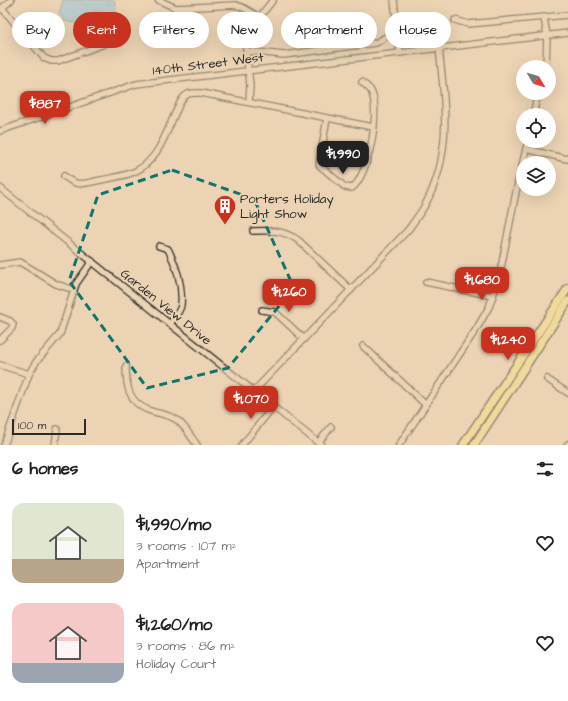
<!DOCTYPE html>
<html lang="en">
<head>
<meta charset="utf-8">
<style>
  :root { --surface:#fff; --page:#f2f2f2; --text:#222; --muted:#767676; --accent:#c8321e }
  body { margin:0; font-family:"Architects Daughter",sans-serif; background:var(--page); color:var(--text); height:100vh; display:flex; flex-direction:column; font-size:15px; white-space:nowrap }
  * { box-sizing:border-box; margin:0 }
  p { font-size:13px; color:var(--muted) }
  .icon { flex:none; width:22px; height:22px; fill:none; stroke:currentColor; stroke-width:2; stroke-linecap:round; stroke-linejoin:round }
  .map { position:relative; height:445px; overflow:hidden }
  .sheet { display:flex; flex-direction:column; background:var(--surface); flex:1 }
  .sheet>* { flex:none }
  .hud { position:absolute; left:12px; top:12px; width:544px; height:36px; display:flex; gap:8px }
  .needle { width:26px; rotate:128deg }
  .controls { position:absolute; left:516px; top:60px; display:grid; gap:8px }
  .controls a { display:grid; place-items:center; width:40px; height:40px; border-radius:50%; background:var(--surface); box-shadow:0 4px 16px #0002; font-size:20px }
  .scale { position:absolute; left:12px; bottom:10px; width:74px; box-sizing:border-box; padding-left:4px; border:2px solid #2b2b2b; border-top:0; font-size:11px; line-height:14px; white-space:nowrap; color:#2b2b2b; -webkit-text-stroke:3px #ebd3b3; paint-order:stroke }
  .price { position:absolute; translate:-50% -34px; padding:0 9px; border-radius:8px; background:var(--accent); color:#fff; font-size:13px; line-height:26px; filter:drop-shadow(0 1px 2px #0008) }
  .price::after { content:''; position:absolute; left:50%; top:24px; width:12px; height:9px; margin-left:-6px; background:inherit; clip-path:polygon(0 0,100% 0,50% 100%) }
  .price.current { background:#222; color:#fff }
  ul { padding:0; list-style:none }
  li { display:flex; align-items:center; gap:12px; height:100px; padding:0 12px }
  li span { display:grid; place-items:center; flex:none; width:112px; height:80px; border-radius:12px; color:#555 }
  li>.icon { margin-inline-start:auto }
  span .icon { width:48px; height:48px; fill:#fffc; stroke-width:1 }
  li b { font-size:17px }
  h2 { display:flex; justify-content:space-between; align-items:center; height:48px; padding:0 12px; font-size:17px }
  .tag { padding:0 14px; border-radius:18px; background:var(--surface); box-shadow:0 4px 16px #0002; font-size:14px; line-height:36px }
  .tag.current { background:var(--accent); color:#fff }
  .map>svg:first-child { display:block }
  .water { fill:url(#water-ripples); stroke:#62889c }
  .lines { fill:none; stroke-linecap:round; stroke-linejoin:round }
  .minor-casing { stroke:#2b2b2b; stroke-width:8 }
  .major-casing { stroke:#2b2b2b; stroke-width:10 }
  .minor { stroke:#ebd3b3; stroke-width:5.5 }
  .major { stroke:#f9e181; stroke-width:7 }
  .marked { fill:none; stroke:#0f766e; stroke-width:3; stroke-dasharray:8 5; stroke-linejoin:round }
  .labels { text-anchor:middle; dominant-baseline:central; stroke-width:4; stroke-linejoin:round; paint-order:stroke }
  .street-label { font-size:13px; fill:#2b2b2b; stroke:#ebd3b3 }
  .poi-label { font-size:13px; fill:#2b2b2b; stroke:#ebd3b3; text-anchor:start }
</style>
</head>
<body>
<div class="map">
<svg width="568" height="445" viewBox="0 0 568 445">
  <defs>
    <pattern id="water-ripples" width="26" height="14" patternUnits="userSpaceOnUse"><rect width="26" height="14" fill="#87c6e8"/><path d="M2 4q2-2 4 0t4 0M15 11q2-2 4 0t4 0" fill="none" stroke="#75aac7"/></pattern>
  </defs>
  <rect width="100%" height="100%" fill="#ebd3b3"/>
  <filter id="ink" filterUnits="userSpaceOnUse"><feTurbulence type="fractalNoise" baseFrequency=".025" numOctaves="2"/><feDisplacementMap in="SourceGraphic" scale="8" xChannelSelector="R" yChannelSelector="G"/><feConvolveMatrix kernelMatrix="1 2 1 2 8 2 1 2 1" color-interpolation-filters="sRGB"/></filter>
  <g filter="url(#ink)">
    <path class="water" d="M 63,0 L 114,0 C 117,8 116,14 112,22 C 95,25 81,25 65,21 L 59,13 Z"/>
    <g class="lines">
      <g class="minor-casing">
        <g id="minor">
          <path d="M 158,0 L 176,8 L 236,5 L 244,8 L 259,17"/>
          <path d="M 394,0 L 400,53"/>
          <path d="M 2,8 L 44,58 L 51,61 L 58,61 L 107,43 L 117,33"/>
          <path d="M 176,8 L 178,33"/>
          <path d="M 1,9 L 11,0"/>
          <path d="M 544,18 L 547,35 L 546,67"/>
          <path d="M 455,20 L 468,24 L 568,15"/>
          <path d="M 246,51 L 284,55 L 376,43 L 397,30"/>
          <path d="M 249,102 L 250,85 L 246,51 L 246,38 L 250,29 L 273,0"/>
          <path d="M 533,115 L 538,93"/>
          <path d="M 327,118 L 319,165 L 345,187 L 352,188 C 369,176 381,109 371,91 C 369,87 365,85 362,82"/>
          <path d="M 0,131 L 136,84 L 568,33"/>
          <path d="M 526,149 L 567,159 L 568,158"/>
          <path d="M 64,176 C 78,188 84,183 101,180 C 112,178 124,176 134,172 C 161,160 168,125 181,101 C 187,92 190,93 201,93 L 373,127"/>
          <path d="M 0,188 L 321,445"/>
          <path d="M 253,231 C 270,230 283,230 298,240 L 351,290"/>
          <path d="M 159,246 L 168,249 C 176,265 183,286 181,305 C 180,312 174,318 170,324"/>
          <path d="M 0,265 L 20,262 L 56,284 L 74,290"/>
          <path d="M 426,282 L 493,296"/>
          <path d="M 262,310 L 275,312 L 304,339"/>
          <path d="M 0,317 L 10,321 L 13,324 L 12,328 L 0,340"/>
          <path d="M 363,346 L 426,405"/>
          <path d="M 0,365 L 29,374"/>
          <path d="M 126,366 C 126,385 128,402 148,410 C 158,414 168,414 177,420 C 185,426 191,437 197,445"/>
          <path d="M 547,379 L 568,393"/>
          <path d="M 254,391 L 408,230 C 413,223 419,215 424,207 C 453,155 445,105 439,48"/>
          <path d="M 318,443 L 331,427"/>
          <path d="M 4,445 L 29,374 L 36,362 L 60,334 L 76,284 L 92,261"/>
          <path d="M 55,445 L 57,429"/>
          <path d="M 242,445 L 273,407"/>
          <path d="M 399,445 L 477,328 L 489,307 L 499,278 L 518,182 L 528,141"/>
          <path d="M 567,445 L 568,444"/>
        </g>
      </g>
      <g class="major-casing">
        <g id="major">
          <path d="M 463,445 L 568,288"/>
          <path d="M 474,445 L 568,301"/>
        </g>
      </g>
      <use href="#minor" class="minor"/>
      <use href="#major" class="major"/>
    </g>
  </g>
  <path d="M0 0H568V445H0ZM 172,170 L 254,199 L 294,288 L 228,368 L 147,388 L 69,281 L 98,195 Z" fill="#ebd3b3" fill-opacity=".55" fill-rule="evenodd"/>
  <path class="marked" d="M 172,170 L 254,199 L 294,288 L 228,368 L 147,388 L 69,281 L 98,195 Z"/>
  <defs>
    <g id="building-pin" transform="scale(1.15)"><path d="M0 17L-7.5 6A9.5 9.5 0 1 1 7.5 6Z" fill="#c8321e" stroke="#ebd3b3"/><path d="M-4-6H4V6H1V3H-1V6H-4ZM-2.5-4.3h1.7v1.8h-1.7ZM.8-4.3h1.7v1.8H.8ZM-2.5-1h1.7V.8h-1.7ZM.8-1h1.7V.8H.8Z" fill="#fff"/></g>
  </defs>
  <g fill-rule="evenodd">
    <use href="#building-pin" x="225" y="206"/>
  </g>
  <g class="labels">
    <g class="street-label">
      <text transform="translate(208 64) rotate(-7)">140th Street West</text>
      <text transform="translate(166 307) rotate(39)">Garden View Drive</text>
    </g>
    <g class="poi-label">
      <text x="240" y="199">Porters Holiday<tspan x="240" dy="15">Light Show</tspan></text>
    </g>
  </g>
</svg>
<div class="controls">
<a><svg class="needle" viewBox="-14 -14 28 28"><path d="M0-13l5 13h-10z" fill="#e53935"/><path d="M0 13l5-13h-10z" fill="#767676"/></svg></a>
<a><svg class="icon" aria-label="locate" viewBox="0 0 24 24"><circle cx="12" cy="12" r="6"/><path d="M12 2v4M12 18v4M2 12h4M18 12h4"/></svg></a>
<a><svg class="icon" aria-label="layers" viewBox="0 0 24 24"><path d="M12 4l9 5-9 5-9-5zM3 14l9 5 9-5"/></svg></a>
</div>
<div class="scale">100 m</div>
<b class="price" style="left:45px;top:125px">$887</b>
<b class="price current" style="left:343px;top:175px">$1,990</b>
<b class="price" style="left:482px;top:301px">$1,680</b>
<b class="price" style="left:289px;top:313px">$1,260</b>
<b class="price" style="left:508px;top:361px">$1,240</b>
<b class="price" style="left:251px;top:420px">$1,070</b>
<div class="hud">
<a class="tag">Buy</a>
<a class="tag current">Rent</a>
<a class="tag">Filters</a>
<a class="tag">New</a>
<a class="tag">Apartment</a>
<a class="tag">House</a>
</div>
</div>
<section class="sheet">
<h2>6 homes<svg class="icon" aria-label="filters" viewBox="0 0 24 24"><path d="M4 7h16M4 17h16"/><circle cx="9" cy="7" r="2"/><circle cx="15" cy="17" r="2"/></svg></h2>
<ul>
<li><span style="background:linear-gradient(#dfe7d0 70%,#b9a48a 0)"><svg class="icon" aria-label="home" viewBox="0 0 24 24"><path d="M3 11l9-7 9 7M6 9v11h12V9"/></svg></span><div><b>$1,990/mo</b><p>3 rooms · 107 m²</p><p>Apartment</p></div><svg class="icon" aria-label="heart" viewBox="0 0 24 24"><path d="M12 20l-8-8c-3-5 5-10 8-4 3-6 11-1 8 4z"/></svg></li>
<li><span style="background:linear-gradient(#f6c9c9 75%,#9aa5b1 0)"><svg class="icon" aria-label="home" viewBox="0 0 24 24"><path d="M3 11l9-7 9 7M6 9v11h12V9"/></svg></span><div><b>$1,260/mo</b><p>3 rooms · 86 m²</p><p>Holiday Court</p></div><svg class="icon" aria-label="heart" viewBox="0 0 24 24"><path d="M12 20l-8-8c-3-5 5-10 8-4 3-6 11-1 8 4z"/></svg></li>
</ul>
</section>
</body>
</html>
